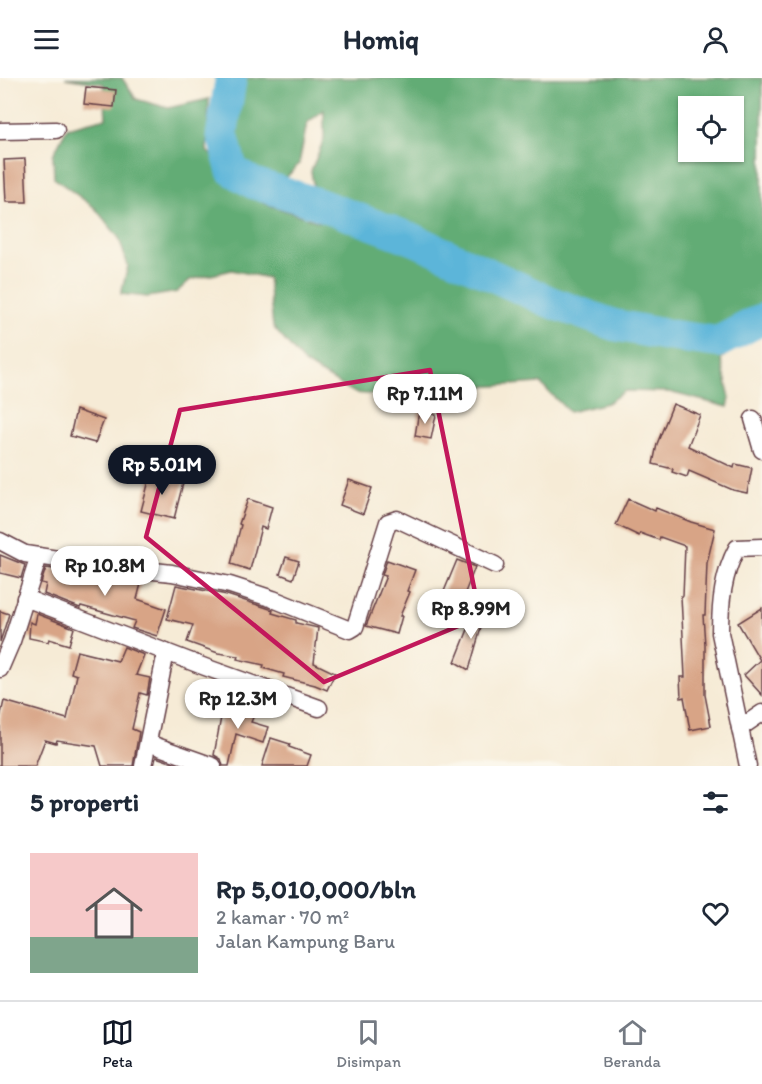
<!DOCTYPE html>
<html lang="id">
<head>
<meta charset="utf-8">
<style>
  :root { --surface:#fff; --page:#f6f6f7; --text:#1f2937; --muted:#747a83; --line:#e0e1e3; --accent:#111827 }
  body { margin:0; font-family:Itim,sans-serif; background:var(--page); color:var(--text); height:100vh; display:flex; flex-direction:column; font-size:22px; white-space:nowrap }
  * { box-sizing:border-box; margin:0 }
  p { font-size:20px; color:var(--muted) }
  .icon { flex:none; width:33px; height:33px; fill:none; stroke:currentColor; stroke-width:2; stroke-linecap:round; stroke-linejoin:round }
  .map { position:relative; height:688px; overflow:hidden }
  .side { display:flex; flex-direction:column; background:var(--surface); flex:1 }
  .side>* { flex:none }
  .tools { position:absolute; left:678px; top:18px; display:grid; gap:12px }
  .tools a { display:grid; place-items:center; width:66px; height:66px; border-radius:0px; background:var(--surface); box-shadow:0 2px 4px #0004; font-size:30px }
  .price { position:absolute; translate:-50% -51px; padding:0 14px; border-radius:21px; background:#fff; color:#222; font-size:20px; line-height:39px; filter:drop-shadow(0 2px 3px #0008) }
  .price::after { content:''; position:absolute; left:50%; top:36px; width:18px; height:14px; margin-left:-9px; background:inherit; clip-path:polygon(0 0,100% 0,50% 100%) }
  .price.on { background:var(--accent); color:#fff }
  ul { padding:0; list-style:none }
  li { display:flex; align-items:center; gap:18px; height:150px; padding:0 30px }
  li span { display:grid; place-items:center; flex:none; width:168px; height:120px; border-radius:0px; color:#555 }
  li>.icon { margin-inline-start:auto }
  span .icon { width:72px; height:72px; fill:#fffc; stroke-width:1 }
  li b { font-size:26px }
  h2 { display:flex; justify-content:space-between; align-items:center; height:72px; padding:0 30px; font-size:26px }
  header { display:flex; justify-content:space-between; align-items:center; height:78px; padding:0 30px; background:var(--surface); font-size:27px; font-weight:700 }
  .menu { display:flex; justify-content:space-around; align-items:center; height:84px; border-top:2px solid var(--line); background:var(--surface); font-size:16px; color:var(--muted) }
  .menu a { display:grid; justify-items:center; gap:3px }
  .menu .on { color:var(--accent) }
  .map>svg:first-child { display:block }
  .forest { fill:#62ac74; stroke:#566650; stroke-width:1.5; fill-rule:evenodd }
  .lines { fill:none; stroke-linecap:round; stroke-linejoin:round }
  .river { stroke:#5bb5d9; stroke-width:32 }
  .building { fill:#d8a486 }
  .minor-casing { stroke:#643e45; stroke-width:19 }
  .minor { stroke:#fff; stroke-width:16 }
  .marked { fill:none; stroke:#c2185b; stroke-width:4.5; stroke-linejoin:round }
</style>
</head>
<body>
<header><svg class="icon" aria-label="menu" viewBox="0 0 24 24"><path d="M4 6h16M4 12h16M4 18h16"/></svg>Homiq<svg class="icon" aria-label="person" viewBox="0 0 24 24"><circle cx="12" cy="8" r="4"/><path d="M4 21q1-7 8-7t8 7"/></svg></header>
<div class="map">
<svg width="762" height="688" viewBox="0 0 762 688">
  <rect width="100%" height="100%" fill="#fbf7ec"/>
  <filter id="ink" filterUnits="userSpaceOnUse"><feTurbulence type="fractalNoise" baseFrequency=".0167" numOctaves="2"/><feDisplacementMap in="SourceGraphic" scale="12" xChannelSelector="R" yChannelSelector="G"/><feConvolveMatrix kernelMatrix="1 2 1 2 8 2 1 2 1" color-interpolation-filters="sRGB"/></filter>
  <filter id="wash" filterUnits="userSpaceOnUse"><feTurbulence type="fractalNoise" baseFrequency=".008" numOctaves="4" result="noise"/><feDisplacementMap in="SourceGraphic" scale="24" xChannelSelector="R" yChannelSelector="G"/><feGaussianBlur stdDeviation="1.35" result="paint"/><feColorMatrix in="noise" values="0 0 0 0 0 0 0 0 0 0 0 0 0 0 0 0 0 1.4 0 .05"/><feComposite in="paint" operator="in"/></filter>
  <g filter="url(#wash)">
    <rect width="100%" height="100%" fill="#f6ebd6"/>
    <path class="forest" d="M 65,0 L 122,0 L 136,21 L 168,30 L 209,21 L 207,73 L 263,125 L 319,144 L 311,93 L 324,61 L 324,32 L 307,45 L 299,86 L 282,104 L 251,91 L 237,72 L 239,10 L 243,0 L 762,0 L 762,246 L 721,281 L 730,320 L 728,329 L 669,314 L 625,313 L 607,325 L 569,334 L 540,305 L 446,311 L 403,319 L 355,315 L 305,286 L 273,249 L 268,200 L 232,192 L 190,202 L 177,214 L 148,219 L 121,216 L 128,188 L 119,160 L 95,130 L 54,100 L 53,77 L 67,50 L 106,40 L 104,6 ZM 688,28 L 734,28 L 734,74 L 688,74 Z"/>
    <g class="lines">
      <path class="river" d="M 231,0 L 222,55 L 232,92 L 253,105 L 319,126 L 415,162 L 550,224 L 614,247 L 667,257 L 718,264 L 762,241"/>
    </g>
    <g id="blocks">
      <g class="building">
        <path d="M 86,9 L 116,12 L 114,29 L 84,26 Z"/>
        <path d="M 25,81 L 27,124 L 6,124 L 4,82 Z"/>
        <path d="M 673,326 L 700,337 L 688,368 L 734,390 L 735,386 L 752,390 L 747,415 L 733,412 L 689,393 L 687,399 L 672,394 L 673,391 L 653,386 L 657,366 Z"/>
        <path d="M 76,332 L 104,342 L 95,365 L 70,358 Z"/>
        <path d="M 419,333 L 436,337 L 431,361 L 415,358 Z"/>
        <path d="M 151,395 L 183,405 L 174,441 L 141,433 Z"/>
        <path d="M 349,402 L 372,410 L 363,436 L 340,427 Z"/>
        <path d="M 248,421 L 272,429 L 266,451 L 261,449 L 250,492 L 231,486 L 241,447 L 239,446 Z"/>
        <path d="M 628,421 L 655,433 L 656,430 L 691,444 L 715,451 L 707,485 L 705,537 L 703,537 L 705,567 L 705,617 L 711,648 L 690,652 L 684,619 L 681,620 L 680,599 L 685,599 L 681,518 L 683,518 L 685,468 L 660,459 L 659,462 L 640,455 L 639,458 L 616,447 Z"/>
        <path d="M 0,477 L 25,487 L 21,500 L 0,495 Z"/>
        <path d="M 286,479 L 299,483 L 293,501 L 280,496 Z"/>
        <path d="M 387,482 L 415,492 L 407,513 L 410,514 L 400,538 L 402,538 L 397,556 L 366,548 L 386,498 L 382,497 Z"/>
        <path d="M 457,482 L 475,489 L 459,530 L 440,523 Z"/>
        <path d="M 46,490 L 142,502 L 137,521 L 166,531 L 157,558 L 132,550 L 135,543 L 81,528 L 80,530 L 44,516 L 46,506 L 41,505 Z"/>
        <path d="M 176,507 L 227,517 L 273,532 L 272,535 L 296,542 L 296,545 L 318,550 L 314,585 L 335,595 L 327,612 L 315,607 L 283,599 L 284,596 L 263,590 L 264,587 L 237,581 L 238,578 L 218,575 L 187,564 L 193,547 L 167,541 Z"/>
        <path d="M 477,529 L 486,532 L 469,592 L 455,584 Z"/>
        <path d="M 762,530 L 762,617 L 744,597 L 760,582 L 738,545 Z"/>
        <path d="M 0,533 L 9,536 L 0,564 Z"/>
        <path d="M 37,536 L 74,550 L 69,567 L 49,561 L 48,564 L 29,560 L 30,544 L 35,546 Z"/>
        <path d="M 124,569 L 144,577 L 136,597 L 150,600 L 147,617 L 140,615 L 132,651 L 139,654 L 133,688 L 102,688 L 96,668 L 57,662 L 56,665 L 45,662 L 35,688 L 0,688 L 0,640 L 4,623 L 67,641 L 77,597 L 71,595 L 77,573 L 118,583 Z"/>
        <path d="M 248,616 L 261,621 L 251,644 L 268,649 L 263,665 L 236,656 L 229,688 L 223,688 L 221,681 L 214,677 L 222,634 L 241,639 Z"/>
        <path d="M 271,660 L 290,666 L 289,669 L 311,677 L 307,688 L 262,688 Z"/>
        <path d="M 156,679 L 182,688 L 154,688 Z"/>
      </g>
    </g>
  </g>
  <g filter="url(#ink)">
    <use href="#blocks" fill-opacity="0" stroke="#643e45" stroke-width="1.5"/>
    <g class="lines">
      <g class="minor-casing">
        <g id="minor">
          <path d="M 0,53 L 56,52"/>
          <path d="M 753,341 L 762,372"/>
          <path d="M 0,463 L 25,476 L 90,486 L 172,495 L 230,507 L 273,521 L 350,552 L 355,549 L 388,444 L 397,441 L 495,487"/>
          <path d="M 25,520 L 205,589 L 319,630"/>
          <path d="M 0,591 L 12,563 L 39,478"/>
          <path d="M 740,650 L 762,635"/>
          <path d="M 148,665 L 213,688"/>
          <path d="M 143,688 L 166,574"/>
          <path d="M 748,688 L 720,555 C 720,525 723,496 737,470 L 762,469"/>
        </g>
      </g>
      <use href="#minor" class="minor"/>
    </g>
  </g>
  <path class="marked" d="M 430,292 L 480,539 L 324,604 L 146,459 L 180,332 Z"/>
</svg>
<div class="tools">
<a><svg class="icon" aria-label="locate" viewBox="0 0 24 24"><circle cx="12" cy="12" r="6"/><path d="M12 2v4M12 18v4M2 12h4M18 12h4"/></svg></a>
</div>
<b class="price" style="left:425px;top:347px">Rp 7.11M</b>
<b class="price on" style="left:162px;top:418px">Rp 5.01M</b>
<b class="price" style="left:105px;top:519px">Rp 10.8M</b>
<b class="price" style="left:471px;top:562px">Rp 8.99M</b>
<b class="price" style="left:238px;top:652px">Rp 12.3M</b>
</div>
<section class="side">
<h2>5 properti<svg class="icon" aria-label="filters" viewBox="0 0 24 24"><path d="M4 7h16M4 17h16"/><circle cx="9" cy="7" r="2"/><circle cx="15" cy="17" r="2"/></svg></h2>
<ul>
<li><span style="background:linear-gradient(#f6c9c9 70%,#7fa58c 0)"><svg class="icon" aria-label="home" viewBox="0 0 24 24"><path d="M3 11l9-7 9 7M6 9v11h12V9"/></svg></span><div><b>Rp 5,010,000/bln</b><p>2 kamar · 70 m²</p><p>Jalan Kampung Baru</p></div><svg class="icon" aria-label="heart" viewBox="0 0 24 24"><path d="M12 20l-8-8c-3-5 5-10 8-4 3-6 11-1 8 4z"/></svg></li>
</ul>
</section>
<nav class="menu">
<a class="on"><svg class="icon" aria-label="map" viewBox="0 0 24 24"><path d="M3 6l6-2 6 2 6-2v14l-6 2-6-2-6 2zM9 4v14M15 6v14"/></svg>Peta</a>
<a><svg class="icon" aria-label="saved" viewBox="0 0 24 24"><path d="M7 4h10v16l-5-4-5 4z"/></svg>Disimpan</a>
<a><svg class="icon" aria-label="home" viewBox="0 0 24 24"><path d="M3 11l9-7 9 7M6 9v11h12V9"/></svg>Beranda</a>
</nav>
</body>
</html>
